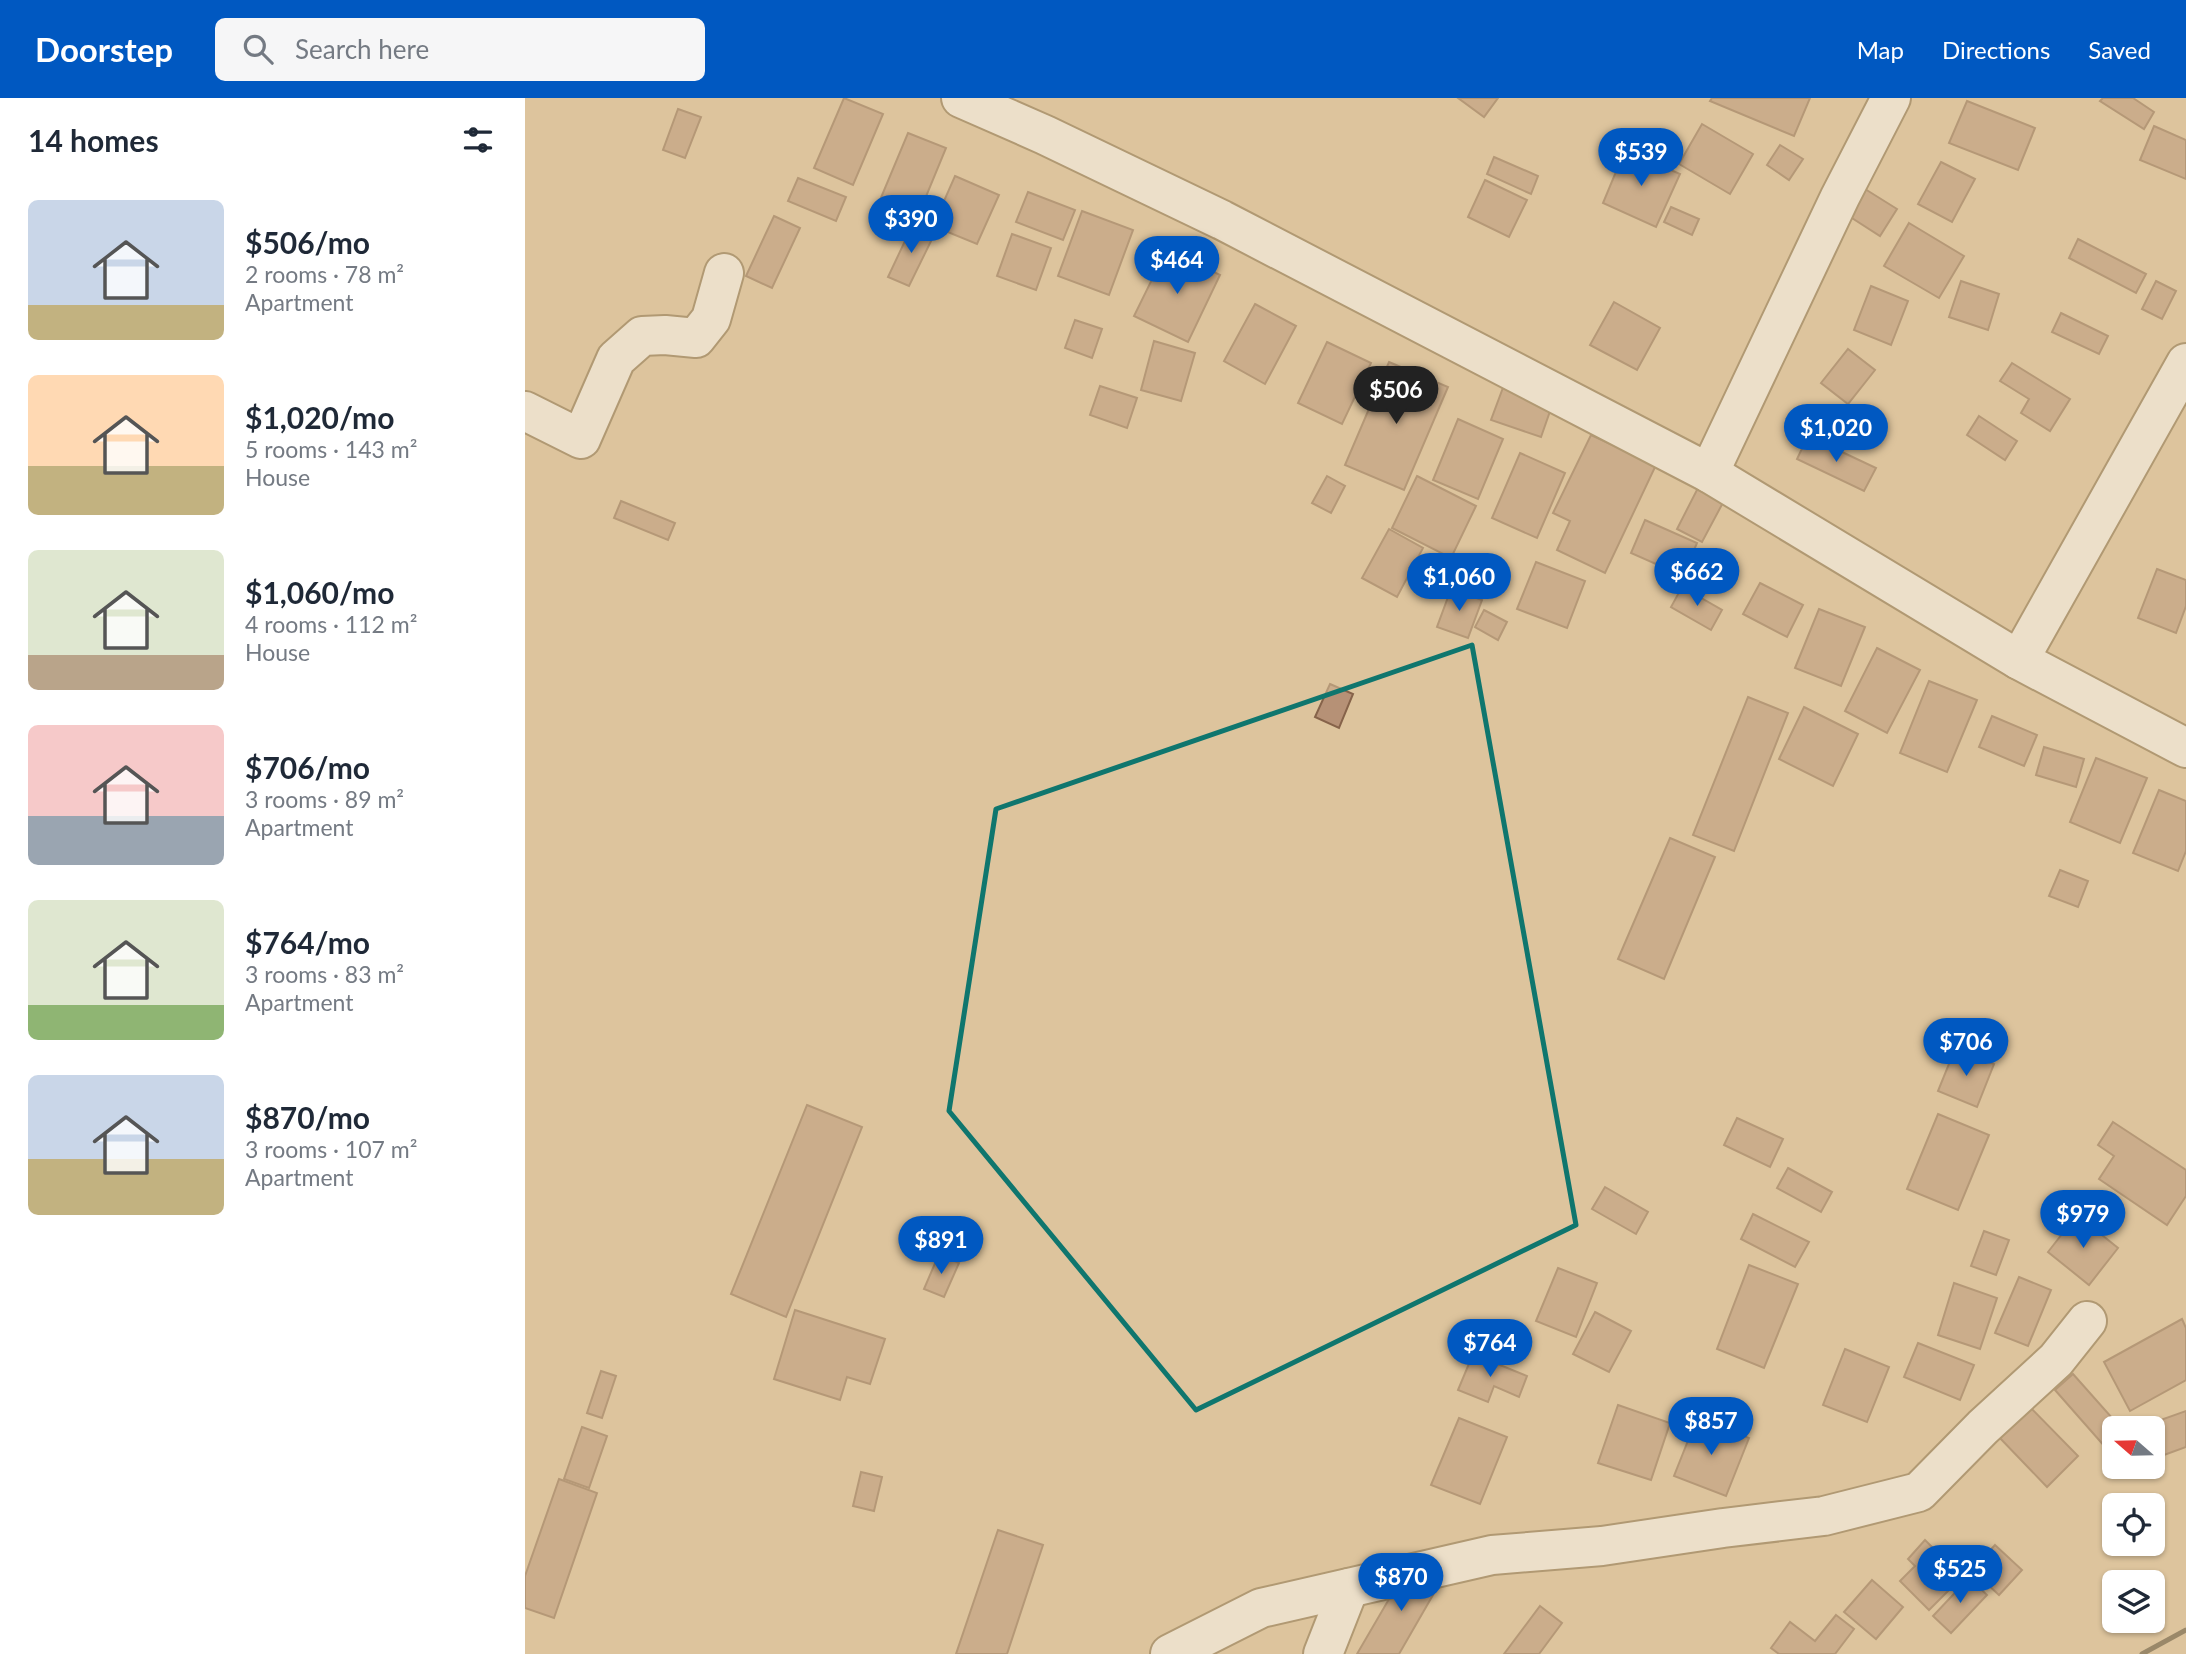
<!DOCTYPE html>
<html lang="en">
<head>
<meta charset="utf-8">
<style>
  :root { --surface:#fff; --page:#f6f6f7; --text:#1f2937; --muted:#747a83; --accent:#0058c1 }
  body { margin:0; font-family:Lato,sans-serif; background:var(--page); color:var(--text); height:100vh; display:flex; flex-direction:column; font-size:26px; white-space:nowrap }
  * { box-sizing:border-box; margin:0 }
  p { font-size:23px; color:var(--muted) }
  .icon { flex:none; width:38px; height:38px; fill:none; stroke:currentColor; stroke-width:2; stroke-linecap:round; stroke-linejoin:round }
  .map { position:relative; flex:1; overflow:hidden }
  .sheet { display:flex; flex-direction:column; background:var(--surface); width:525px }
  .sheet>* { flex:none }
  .needle { width:46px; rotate:290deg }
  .controls { position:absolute; left:1577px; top:1318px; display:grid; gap:14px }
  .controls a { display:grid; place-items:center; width:63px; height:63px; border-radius:10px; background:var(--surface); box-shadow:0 2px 5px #0004; font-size:35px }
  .price { position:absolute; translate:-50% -60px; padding:0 16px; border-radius:24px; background:var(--accent); color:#fff; font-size:23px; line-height:46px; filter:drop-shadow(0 2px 4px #0008) }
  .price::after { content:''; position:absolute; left:50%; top:42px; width:21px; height:16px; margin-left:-10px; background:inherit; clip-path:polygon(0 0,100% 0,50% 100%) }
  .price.selected { background:#222; color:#fff }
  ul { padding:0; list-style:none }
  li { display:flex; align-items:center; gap:21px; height:175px; padding:0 28px }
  li span { display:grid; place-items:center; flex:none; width:196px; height:140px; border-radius:10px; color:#555 }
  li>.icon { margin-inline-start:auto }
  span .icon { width:84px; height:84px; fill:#fffc; stroke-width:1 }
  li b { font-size:30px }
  h2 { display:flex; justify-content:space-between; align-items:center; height:84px; padding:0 28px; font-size:30px }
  header { display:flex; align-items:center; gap:42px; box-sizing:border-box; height:98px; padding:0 35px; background:var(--accent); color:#fff }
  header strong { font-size:33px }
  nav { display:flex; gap:38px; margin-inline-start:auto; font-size:24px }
  .search { width:490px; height:63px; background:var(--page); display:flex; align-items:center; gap:18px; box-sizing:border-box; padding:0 24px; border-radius:10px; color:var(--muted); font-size:26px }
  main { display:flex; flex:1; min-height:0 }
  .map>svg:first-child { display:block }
  .building { fill:#b69176; stroke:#86634a; stroke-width:2 }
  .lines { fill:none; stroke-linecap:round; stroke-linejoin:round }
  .minor-casing { stroke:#7c6541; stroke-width:42 }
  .minor { stroke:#fff; stroke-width:38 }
  .rail { stroke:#4a3e2b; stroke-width:5 }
  .marked { fill:none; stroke:#0f766e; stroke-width:5; stroke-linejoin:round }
</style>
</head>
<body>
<header>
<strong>Doorstep</strong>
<div class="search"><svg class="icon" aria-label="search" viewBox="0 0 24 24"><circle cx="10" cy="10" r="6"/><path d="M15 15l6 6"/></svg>Search here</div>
<nav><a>Map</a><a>Directions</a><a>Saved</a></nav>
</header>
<main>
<section class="sheet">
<h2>14 homes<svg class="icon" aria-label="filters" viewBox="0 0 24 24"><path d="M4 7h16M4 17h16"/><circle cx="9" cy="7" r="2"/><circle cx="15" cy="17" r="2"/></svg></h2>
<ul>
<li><span style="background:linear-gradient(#c9d6e8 75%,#c2b280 0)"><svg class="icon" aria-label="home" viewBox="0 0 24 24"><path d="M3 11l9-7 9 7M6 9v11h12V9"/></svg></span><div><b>$506/mo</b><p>2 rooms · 78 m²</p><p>Apartment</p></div></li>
<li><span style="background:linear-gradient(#ffd9b3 65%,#c2b280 0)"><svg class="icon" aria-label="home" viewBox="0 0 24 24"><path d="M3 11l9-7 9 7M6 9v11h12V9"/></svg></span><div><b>$1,020/mo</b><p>5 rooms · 143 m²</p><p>House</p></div></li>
<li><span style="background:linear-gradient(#dfe7d0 75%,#b9a48a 0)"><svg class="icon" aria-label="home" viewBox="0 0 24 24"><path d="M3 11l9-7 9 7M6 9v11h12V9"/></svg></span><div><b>$1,060/mo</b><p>4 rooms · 112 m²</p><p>House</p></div></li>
<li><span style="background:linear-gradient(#f6c9c9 65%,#9aa5b1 0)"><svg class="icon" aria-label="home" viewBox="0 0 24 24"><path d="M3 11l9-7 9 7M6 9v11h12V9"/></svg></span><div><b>$706/mo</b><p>3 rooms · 89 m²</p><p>Apartment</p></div></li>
<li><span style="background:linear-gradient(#dfe7d0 75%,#8fb573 0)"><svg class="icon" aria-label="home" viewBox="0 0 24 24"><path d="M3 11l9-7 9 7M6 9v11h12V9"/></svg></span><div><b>$764/mo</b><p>3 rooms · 83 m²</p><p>Apartment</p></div></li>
<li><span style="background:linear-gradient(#c9d6e8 60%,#c2b280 0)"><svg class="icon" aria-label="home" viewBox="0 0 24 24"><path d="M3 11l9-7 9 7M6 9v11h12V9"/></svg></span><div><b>$870/mo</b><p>3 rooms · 107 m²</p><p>Apartment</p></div></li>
</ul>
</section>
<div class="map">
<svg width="1661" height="1556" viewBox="0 0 1661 1556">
  <rect width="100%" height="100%" fill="#ddc49d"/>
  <g class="building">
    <path d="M 319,0 L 358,16 L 328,87 L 289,70 Z"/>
    <path d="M 933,0 L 973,0 L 959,19 Z"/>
    <path d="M 1187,0 L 1285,0 L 1269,38 L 1185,3 Z"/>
    <path d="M 1578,0 L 1608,0 L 1629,14 L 1619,31 L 1575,3 Z"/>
    <path d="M 1442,3 L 1510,30 L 1493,72 L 1424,45 Z"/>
    <path d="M 153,11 L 176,19 L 160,60 L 138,52 Z"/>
    <path d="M 1177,26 L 1228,56 L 1205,96 L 1154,66 Z"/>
    <path d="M 1629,28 L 1661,42 L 1661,81 L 1615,62 Z"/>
    <path d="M 383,35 L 421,50 L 393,118 L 355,102 Z"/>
    <path d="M 1255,47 L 1278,61 L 1264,82 L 1242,67 Z"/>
    <path d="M 1100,52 L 1155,76 L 1131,129 L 1078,105 Z"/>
    <path d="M 969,59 L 1013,78 L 1006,96 L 962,76 Z"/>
    <path d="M 1416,64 L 1450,81 L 1427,124 L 1393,106 Z"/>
    <path d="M 430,78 L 474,97 L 452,146 L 408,128 Z"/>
    <path d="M 273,80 L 321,99 L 311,123 L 263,103 Z"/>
    <path d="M 960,82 L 1002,102 L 984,139 L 943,119 Z"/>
    <path d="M 1332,86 L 1372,111 L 1355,138 L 1316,113 Z"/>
    <path d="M 503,94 L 550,112 L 538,142 L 491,124 Z"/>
    <path d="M 1146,109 L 1174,121 L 1167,137 L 1139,124 Z"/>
    <path d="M 557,113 L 608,132 L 584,197 L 533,178 Z"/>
    <path d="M 249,118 L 275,130 L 247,190 L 221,178 Z"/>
    <path d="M 1384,125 L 1439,158 L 1414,200 L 1359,168 Z"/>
    <path d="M 388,126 L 409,137 L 384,188 L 363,179 Z"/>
    <path d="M 487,136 L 526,150 L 511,192 L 472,178 Z"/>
    <path d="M 1553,141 L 1621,176 L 1611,195 L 1544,160 Z"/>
    <path d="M 642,151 L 695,177 L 663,244 L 609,218 Z"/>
    <path d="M 1436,183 L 1474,196 L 1463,232 L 1424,219 Z"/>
    <path d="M 1631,183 L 1651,193 L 1637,221 L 1617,211 Z"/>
    <path d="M 1346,188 L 1383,203 L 1366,247 L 1329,232 Z"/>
    <path d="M 1089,204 L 1135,230 L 1112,272 L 1065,247 Z"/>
    <path d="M 730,206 L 771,228 L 740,286 L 699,263 Z"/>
    <path d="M 1536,215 L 1583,238 L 1574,256 L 1527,234 Z"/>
    <path d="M 550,222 L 577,231 L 567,260 L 540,250 Z"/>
    <path d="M 629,243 L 670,255 L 656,303 L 616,292 Z"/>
    <path d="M 802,244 L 846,265 L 817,326 L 773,305 Z"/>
    <path d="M 1323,251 L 1350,272 L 1323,306 L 1296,285 Z"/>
    <path d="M 864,264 L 923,289 L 879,392 L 820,367 Z"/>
    <path d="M 1487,265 L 1545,301 L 1525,333 L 1496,315 L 1504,301 L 1475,283 Z"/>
    <path d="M 982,279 L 1031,296 L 1016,339 L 966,322 Z"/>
    <path d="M 575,288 L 612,300 L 602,330 L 565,317 Z"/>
    <path d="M 1454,318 L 1492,343 L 1480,362 L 1442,337 Z"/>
    <path d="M 933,321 L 978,341 L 953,401 L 908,382 Z"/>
    <path d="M 1066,337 L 1131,367 L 1080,475 L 1032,452 L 1045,423 L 1028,415 Z"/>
    <path d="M 1283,338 L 1351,370 L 1339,393 L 1272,361 Z"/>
    <path d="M 995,355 L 1040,375 L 1012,440 L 967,420 Z"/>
    <path d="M 802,378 L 820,388 L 806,415 L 787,405 Z"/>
    <path d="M 892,378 L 951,408 L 926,460 L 867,430 Z"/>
    <path d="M 1175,386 L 1201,399 L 1177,444 L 1152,431 Z"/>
    <path d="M 96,403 L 150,425 L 143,442 L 89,420 Z"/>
    <path d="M 1120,422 L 1172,445 L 1158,478 L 1106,455 Z"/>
    <path d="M 864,431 L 898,450 L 872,499 L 837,480 Z"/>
    <path d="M 896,460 L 920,468 L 913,489 L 889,481 Z"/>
    <path d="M 1011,464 L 1060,483 L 1042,530 L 992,511 Z"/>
    <path d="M 1632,471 L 1661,482 L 1661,508 L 1651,535 L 1613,520 Z"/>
    <path d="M 1235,485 L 1278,507 L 1262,539 L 1218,516 Z"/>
    <path d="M 1157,489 L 1197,512 L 1186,532 L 1146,509 Z"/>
    <path d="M 926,491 L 957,502 L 943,540 L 912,529 Z"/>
    <path d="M 1294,511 L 1340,529 L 1316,588 L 1270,570 Z"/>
    <path d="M 959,512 L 982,524 L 973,542 L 950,529 Z"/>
    <path d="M 1352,550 L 1395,572 L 1362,635 L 1320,613 Z"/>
    <path d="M 1404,583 L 1452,602 L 1422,674 L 1375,655 Z"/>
    <path d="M 805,586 L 828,596 L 814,630 L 790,619 Z"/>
    <path d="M 1223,599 L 1263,615 L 1209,753 L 1168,737 Z"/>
    <path d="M 1279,609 L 1333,636 L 1308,688 L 1254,661 Z"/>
    <path d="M 1467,618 L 1512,637 L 1499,668 L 1454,649 Z"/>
    <path d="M 1519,649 L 1559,661 L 1551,689 L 1511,677 Z"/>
    <path d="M 1571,660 L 1622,680 L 1595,745 L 1545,724 Z"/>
    <path d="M 1634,692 L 1661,703 L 1661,753 L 1653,773 L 1608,755 Z"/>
    <path d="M 1145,740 L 1190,759 L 1139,881 L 1093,861 Z"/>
    <path d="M 1535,772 L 1563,783 L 1553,809 L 1524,798 Z"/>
    <path d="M 1430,951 L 1469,966 L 1452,1009 L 1413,993 Z"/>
    <path d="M 282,1007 L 337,1029 L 261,1219 L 206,1196 Z"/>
    <path d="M 1413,1016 L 1464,1037 L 1433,1112 L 1382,1091 Z"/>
    <path d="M 1212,1020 L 1258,1041 L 1245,1069 L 1199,1047 Z"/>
    <path d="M 1588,1024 L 1661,1072 L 1661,1098 L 1642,1127 L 1574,1081 L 1589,1058 L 1573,1047 Z"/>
    <path d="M 1263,1070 L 1307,1094 L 1296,1114 L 1252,1090 Z"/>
    <path d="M 1080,1089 L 1123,1114 L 1111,1136 L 1067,1111 Z"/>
    <path d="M 1228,1116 L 1284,1144 L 1270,1169 L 1216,1141 Z"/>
    <path d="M 1552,1117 L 1593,1150 L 1564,1187 L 1523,1154 Z"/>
    <path d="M 1459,1133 L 1484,1142 L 1471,1177 L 1446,1168 Z"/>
    <path d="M 414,1156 L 434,1165 L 419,1199 L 399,1191 Z"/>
    <path d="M 1224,1167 L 1273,1186 L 1239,1270 L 1192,1251 Z"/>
    <path d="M 1033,1170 L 1072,1185 L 1051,1239 L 1011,1223 Z"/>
    <path d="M 1494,1179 L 1526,1192 L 1503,1248 L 1470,1235 Z"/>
    <path d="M 1429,1185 L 1472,1200 L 1455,1251 L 1413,1237 Z"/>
    <path d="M 270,1212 L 360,1241 L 345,1286 L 322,1279 L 315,1302 L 249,1281 Z"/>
    <path d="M 1070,1214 L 1106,1233 L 1084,1274 L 1048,1256 Z"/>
    <path d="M 1657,1221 L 1661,1230 L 1661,1282 L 1605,1313 L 1579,1264 Z"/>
    <path d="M 1393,1245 L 1449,1267 L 1435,1302 L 1379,1279 Z"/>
    <path d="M 1320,1251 L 1364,1269 L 1342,1324 L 1298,1307 Z"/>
    <path d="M 948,1256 L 1002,1278 L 994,1299 L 969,1288 L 963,1304 L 933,1292 Z"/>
    <path d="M 76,1273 L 91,1278 L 77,1320 L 62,1315 Z"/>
    <path d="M 1548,1276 L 1596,1330 L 1589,1330 L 1589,1359 L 1530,1292 Z"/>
    <path d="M 1093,1307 L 1145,1325 L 1126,1382 L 1073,1365 Z"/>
    <path d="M 1503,1307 L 1553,1358 L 1522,1389 L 1472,1337 Z"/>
    <path d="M 1661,1313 L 1661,1349 L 1628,1361 L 1628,1330 L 1616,1329 Z"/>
    <path d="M 934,1320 L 982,1339 L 955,1406 L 906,1387 Z"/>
    <path d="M 1172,1320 L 1224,1340 L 1201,1398 L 1149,1378 Z"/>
    <path d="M 57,1329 L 82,1338 L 64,1390 L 39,1381 Z"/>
    <path d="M 336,1374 L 357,1379 L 349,1413 L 328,1408 Z"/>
    <path d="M 34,1381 L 72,1395 L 29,1520 L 0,1510 L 0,1478 Z"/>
    <path d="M 473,1432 L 518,1447 L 482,1556 L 431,1556 Z"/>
    <path d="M 1400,1442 L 1437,1479 L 1404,1512 L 1375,1483 L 1390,1468 L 1383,1461 Z"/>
    <path d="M 1470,1447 L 1497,1472 L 1474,1497 L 1447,1472 Z"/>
    <path d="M 885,1465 L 916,1483 L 874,1556 L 832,1556 Z"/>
    <path d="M 1444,1480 L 1462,1497 L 1426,1535 L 1408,1518 Z"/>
    <path d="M 1347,1482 L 1378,1509 L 1351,1541 L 1319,1514 Z"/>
    <path d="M 1015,1508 L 1037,1525 L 1014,1556 L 979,1556 Z"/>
    <path d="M 1311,1517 L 1329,1531 L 1310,1556 L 1254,1556 L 1246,1550 L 1265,1524 L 1290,1543 Z"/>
  </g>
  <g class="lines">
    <g class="minor-casing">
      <g id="minor">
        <path d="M 436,0 L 520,37 L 697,122 L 1184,375 L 1494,562 L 1661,650"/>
        <path d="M 0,313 L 56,341 L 91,261 L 117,238 L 140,237 L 171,240 L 186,221 L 199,175"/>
        <path d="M 1184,375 L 1315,99 L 1366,0"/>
        <path d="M 1494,562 L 1661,265"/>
        <path d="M 645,1556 L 736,1510 L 967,1457 L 1077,1448 L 1198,1430 L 1299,1418 L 1394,1394 L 1458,1329 L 1531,1262 L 1562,1223"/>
        <path d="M 798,1556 L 824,1490"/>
      </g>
    </g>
    <use href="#minor" class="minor"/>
    <path class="rail" d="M 1617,1556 L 1661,1532"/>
  </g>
  <path d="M0 0H1661V1556H0ZM 947,547 L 1051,1127 L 671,1312 L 424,1013 L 471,711 Z" fill="#ddc49d" fill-opacity=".55" fill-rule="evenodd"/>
  <path class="marked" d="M 947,547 L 1051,1127 L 671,1312 L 424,1013 L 471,711 Z"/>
</svg>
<div class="controls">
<a><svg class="needle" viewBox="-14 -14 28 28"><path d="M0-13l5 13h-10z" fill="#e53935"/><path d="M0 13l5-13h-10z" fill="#747a83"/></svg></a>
<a><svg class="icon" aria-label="locate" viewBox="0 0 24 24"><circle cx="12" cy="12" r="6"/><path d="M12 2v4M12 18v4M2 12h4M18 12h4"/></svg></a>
<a><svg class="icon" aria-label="layers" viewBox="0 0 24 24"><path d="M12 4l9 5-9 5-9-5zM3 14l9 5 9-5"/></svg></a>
</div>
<b class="price" style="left:1116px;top:90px">$539</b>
<b class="price" style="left:386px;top:157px">$390</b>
<b class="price" style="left:652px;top:198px">$464</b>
<b class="price selected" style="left:871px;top:328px">$506</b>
<b class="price" style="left:1311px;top:366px">$1,020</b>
<b class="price" style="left:1172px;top:510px">$662</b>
<b class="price" style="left:934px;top:515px">$1,060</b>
<b class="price" style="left:1441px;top:980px">$706</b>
<b class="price" style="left:1558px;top:1152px">$979</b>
<b class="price" style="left:416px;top:1178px">$891</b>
<b class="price" style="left:965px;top:1281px">$764</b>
<b class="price" style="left:1186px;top:1359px">$857</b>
<b class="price" style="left:1435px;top:1507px">$525</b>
<b class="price" style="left:876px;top:1515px">$870</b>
</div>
</main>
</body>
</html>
